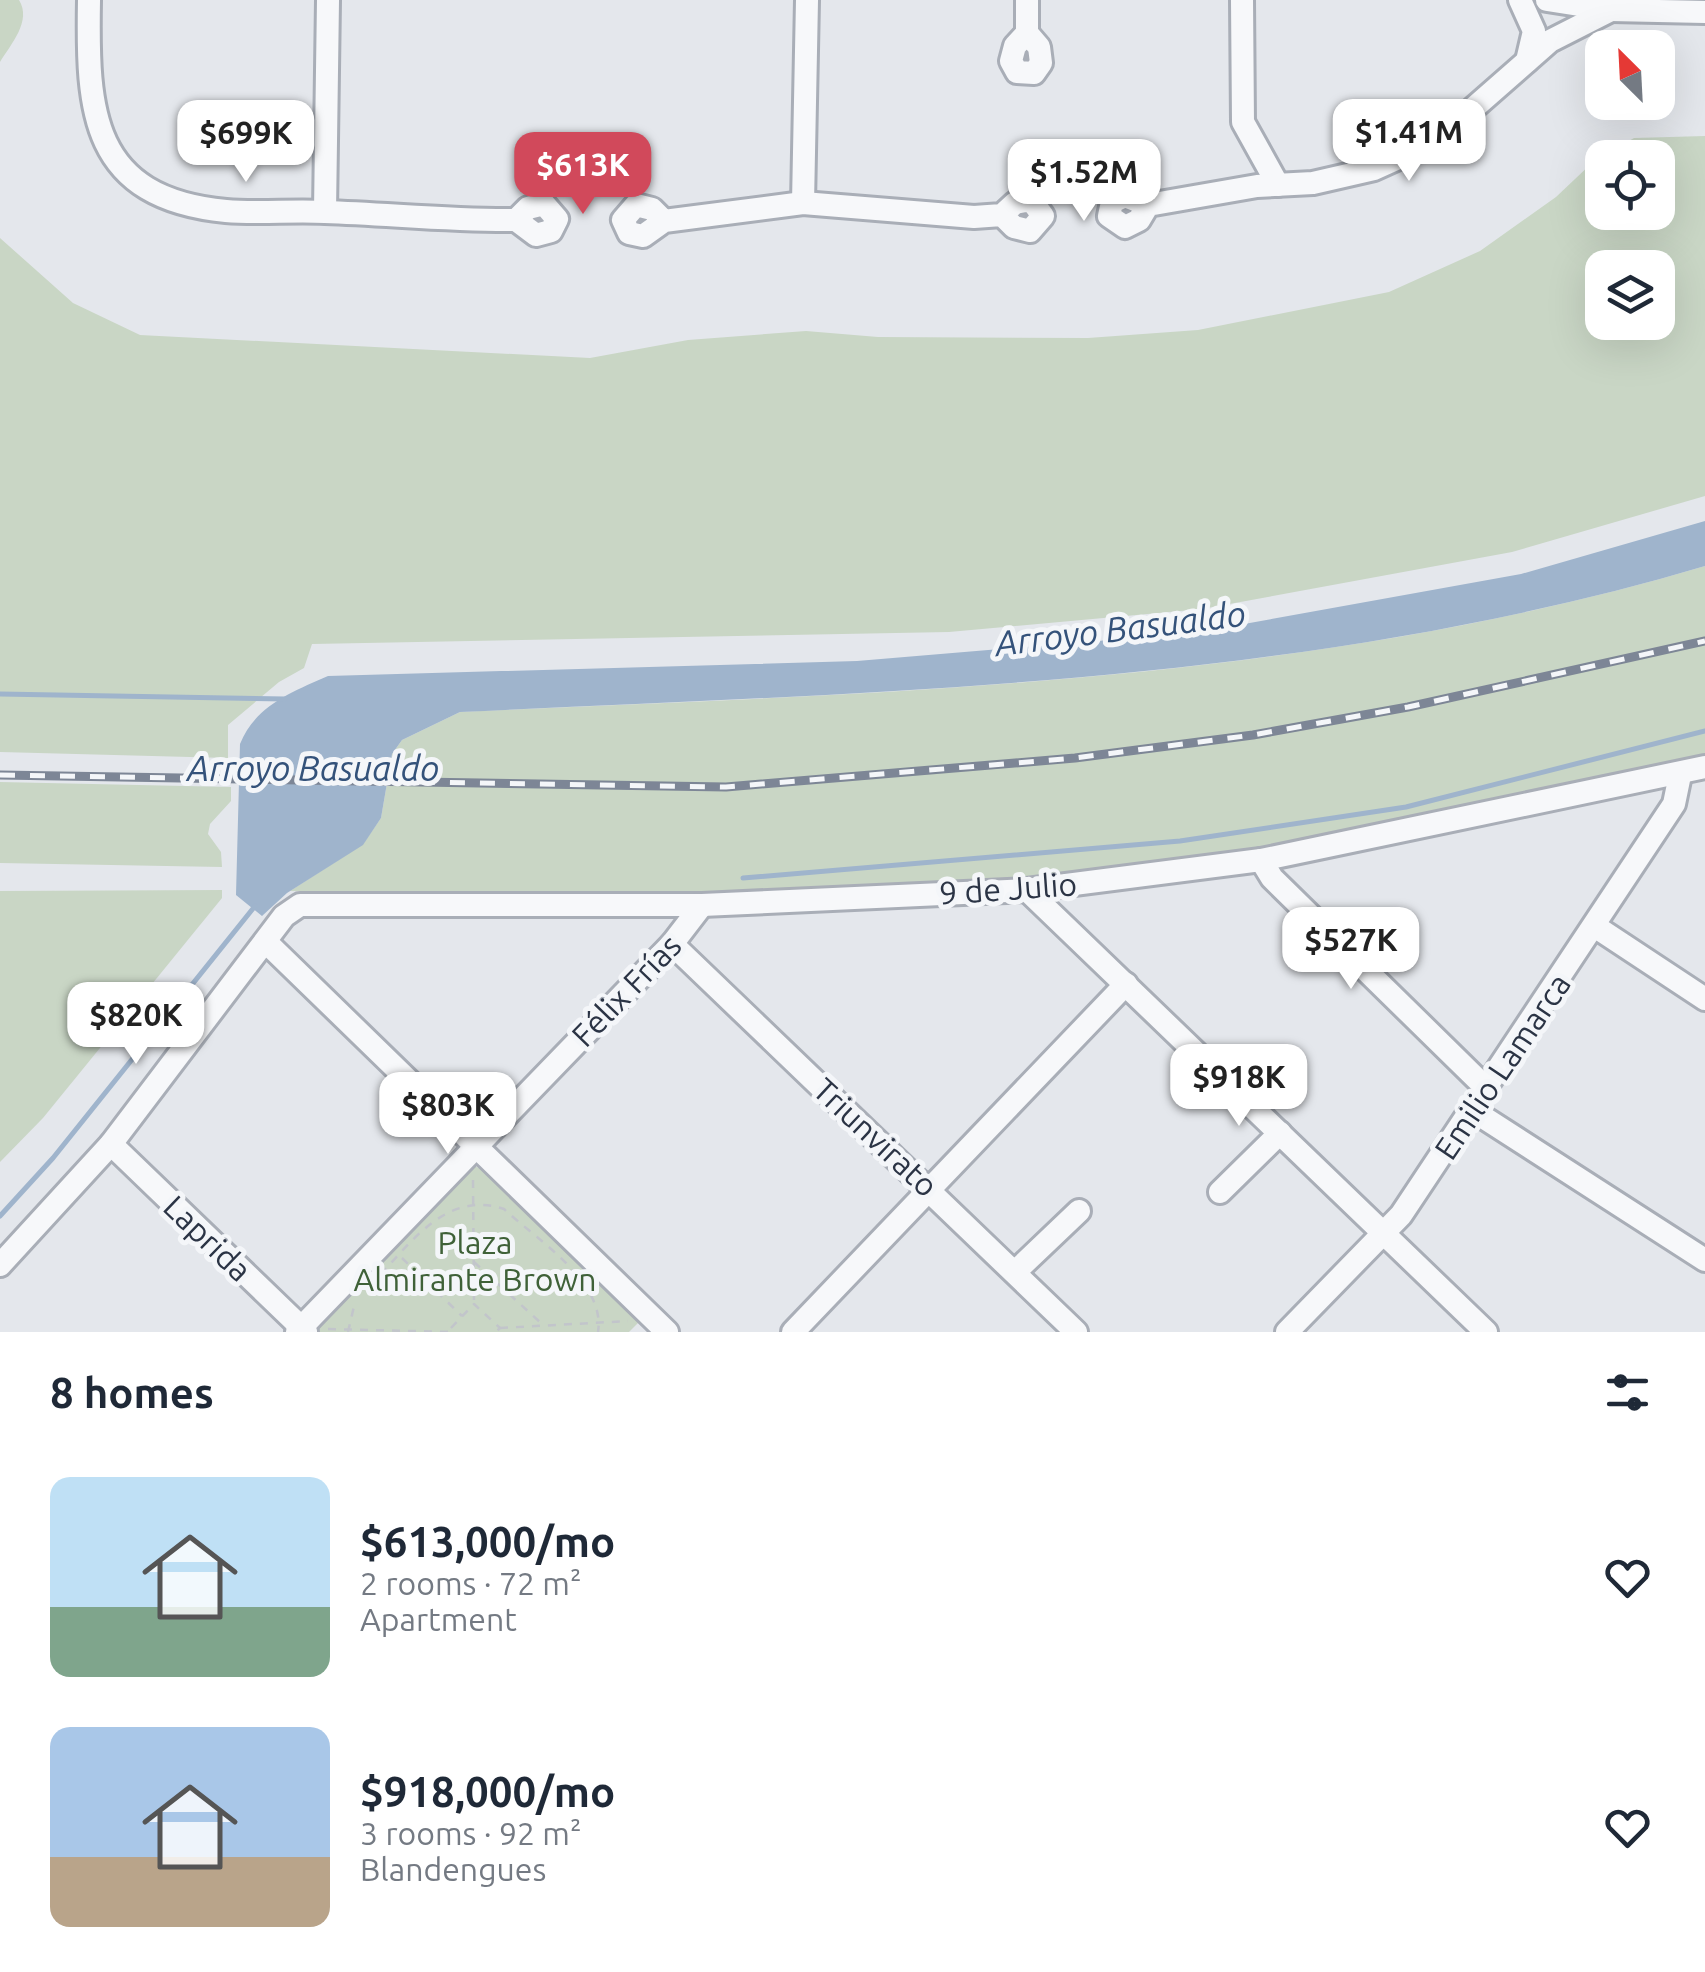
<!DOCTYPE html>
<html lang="en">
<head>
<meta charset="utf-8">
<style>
  :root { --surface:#fff; --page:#f2f2f3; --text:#1f2937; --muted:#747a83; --accent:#d1495b }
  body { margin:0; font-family:Ubuntu,sans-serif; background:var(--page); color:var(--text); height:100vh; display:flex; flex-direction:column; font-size:38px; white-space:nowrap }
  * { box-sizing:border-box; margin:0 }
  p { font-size:32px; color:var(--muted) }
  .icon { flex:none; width:55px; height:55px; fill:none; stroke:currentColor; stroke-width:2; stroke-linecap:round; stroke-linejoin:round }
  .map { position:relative; height:1332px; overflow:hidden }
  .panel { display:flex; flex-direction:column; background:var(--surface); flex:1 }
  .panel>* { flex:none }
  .needle { width:65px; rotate:336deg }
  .tools { position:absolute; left:1585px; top:30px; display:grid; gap:20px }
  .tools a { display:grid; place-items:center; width:90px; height:90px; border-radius:20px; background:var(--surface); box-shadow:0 10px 40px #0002; font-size:50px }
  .price { position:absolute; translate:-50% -85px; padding:0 22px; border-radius:20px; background:#fff; color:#222; font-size:32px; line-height:65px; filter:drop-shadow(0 2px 5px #0008) }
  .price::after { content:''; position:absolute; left:50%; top:60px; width:30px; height:22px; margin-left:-15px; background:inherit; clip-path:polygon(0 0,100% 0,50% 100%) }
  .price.selected { background:var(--accent); color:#fff }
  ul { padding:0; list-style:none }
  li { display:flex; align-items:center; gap:30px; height:250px; padding:0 50px }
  li span { display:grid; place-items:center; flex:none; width:280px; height:200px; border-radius:20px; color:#555 }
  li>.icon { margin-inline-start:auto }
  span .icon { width:120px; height:120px; fill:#fffc; stroke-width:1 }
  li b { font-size:42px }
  h2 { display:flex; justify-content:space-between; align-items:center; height:120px; padding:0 50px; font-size:42px }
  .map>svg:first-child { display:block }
  .green { fill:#c9d6c5; fill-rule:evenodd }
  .water { fill:#9fb4cc }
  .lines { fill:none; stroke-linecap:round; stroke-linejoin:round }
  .stream { stroke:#9fb4cc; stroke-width:5 }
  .minor-casing { stroke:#a9aeb7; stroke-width:28 }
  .path { stroke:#c2c5cb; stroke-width:2.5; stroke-dasharray:8 8; stroke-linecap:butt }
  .minor { stroke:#f7f8fa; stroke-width:22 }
  .rail-casing { stroke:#7d8696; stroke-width:9 }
  .rail { stroke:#f4f6f9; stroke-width:5; stroke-dasharray:15; stroke-linecap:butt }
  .labels { text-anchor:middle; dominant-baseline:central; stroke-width:10; stroke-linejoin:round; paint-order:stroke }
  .street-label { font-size:32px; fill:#2b3445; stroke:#f4f6f9 }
  .park-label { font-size:32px; fill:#3f6138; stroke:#f4f6f9 }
  .water-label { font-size:35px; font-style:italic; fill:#34527a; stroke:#f4f6f9 }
</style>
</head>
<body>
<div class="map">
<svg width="1705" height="1332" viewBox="0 0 1705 1332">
  <rect width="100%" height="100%" fill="#e4e7ec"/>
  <g class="green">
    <path d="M 0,0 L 19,0 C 32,21 11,44 0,62 Z"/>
    <path d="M 1705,136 L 1705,496 L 1512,552 L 1202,609 L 949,632 L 312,644 L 304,668 L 279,682 L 228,725 L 228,758 L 0,752 L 0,238 L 73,303 L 140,335 L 590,358 L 688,340 L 806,331 L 878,337 L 1088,338 L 1198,330 L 1389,292 L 1480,251 L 1556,197 L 1594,161 L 1634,138 ZM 1602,158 L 1658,158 L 1658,212 L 1602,212 ZM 1602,268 L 1658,268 L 1658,322 L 1602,322 Z"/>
    <path d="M 1705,566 L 1705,759 L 1244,855 L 1025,882 L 722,900 L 290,891 L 363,844 L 381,818 L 392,754 L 402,740 L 460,712 C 876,693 1302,686 1705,566 Z"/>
    <path d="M 0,782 L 231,787 L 231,801 L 210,824 L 208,834 L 221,852 L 222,867 L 0,863 Z"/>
    <path d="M 222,890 L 222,898 L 43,1118 L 0,1162 L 0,891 Z"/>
    <path d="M 473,1166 L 483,1169 L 641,1320 L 629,1332 L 313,1332 L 315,1324 Z"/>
  </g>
  <path class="water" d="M 1705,521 L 1705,566 C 1302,686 877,692 460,712 L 402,740 L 392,754 L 381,818 L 363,845 L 287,893 L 262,916 L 236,895 L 240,744 C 256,705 292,692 328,676 L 857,661 L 1194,633 L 1521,574 Z"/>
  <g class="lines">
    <g class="stream">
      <path d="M 0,694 L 285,699"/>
      <path d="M 743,878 L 1180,841 L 1406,807 L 1705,731"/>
      <path d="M 0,1216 L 53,1158 L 255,906"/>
    </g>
    <g class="minor-casing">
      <g id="minor">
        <path d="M 89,0 C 87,111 90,198 226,211 C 259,214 292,210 325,212 C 389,214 452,221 516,220 L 536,235 L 551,231 L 557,219 L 544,204 L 528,208 L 516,220"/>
        <path d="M 1242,0 L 1243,122 L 1278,185"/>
        <path d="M 1520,0 L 1534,31 L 1527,61"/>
        <path d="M 1547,0 L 1611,10 L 1705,12"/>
        <path d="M 1027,33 L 1015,46 L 1011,61 L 1017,72 L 1034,73 L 1041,63 L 1039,47 L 1027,33 L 1027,0"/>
        <path d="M 803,203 L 807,0"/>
        <path d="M 1148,205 L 1139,220 L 1125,227 L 1109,216 L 1112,202 L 1125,196 L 1148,205 L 1257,186 L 1313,183 L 1374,169 L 1436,141 L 1550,41 L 1611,10"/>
        <path d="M 325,211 L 328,0"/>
        <path d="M 664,221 L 652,209 L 636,205 L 623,220 L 629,233 L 643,236 L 664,221 L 803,203 L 974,217 L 1002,215 L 1015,203 L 1031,200 L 1043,216 L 1030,231 L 1014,227 L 1002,215"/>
        <path d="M 1261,860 L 1272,878 L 1485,1087"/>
        <path d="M 1027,890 L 1486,1332"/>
        <path d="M 1596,927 L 1705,999"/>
        <path d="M 266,942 L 667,1332"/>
        <path d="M 672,944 L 1076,1332"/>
        <path d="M 1472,1110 L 1705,1260"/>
        <path d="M 111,1144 L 306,1332"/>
        <path d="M 1220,1192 L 1280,1133"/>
        <path d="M 0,1265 L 111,1144 L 284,916 L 300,905 L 702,905 L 1027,890 L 1261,860 L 1705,767"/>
        <path d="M 1015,1272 L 1079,1211"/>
        <path d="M 297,1332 L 672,944 L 702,905"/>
        <path d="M 793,1332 L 1126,984"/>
        <path d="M 1287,1332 L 1401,1215 L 1674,804 L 1680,775"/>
      </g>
    </g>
    <g class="path">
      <path d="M 473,1180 L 474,1304"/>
      <path d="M 402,1258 L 462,1316"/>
      <path d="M 474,1262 L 542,1324"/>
      <path d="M 370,1286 C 408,1247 444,1189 504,1209 C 537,1240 606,1282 598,1332"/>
      <path d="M 451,1328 L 474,1304 L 500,1328 L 496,1332"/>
      <path d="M 500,1328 L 628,1321"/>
      <path d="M 328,1329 L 454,1332"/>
      <path d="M 348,1332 L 355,1302"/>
    </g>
    <use href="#minor" class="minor"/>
    <g class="rail-casing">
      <path id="rail" d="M 0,775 L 726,787 L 1075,758 L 1253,735 L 1408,707 L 1705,641"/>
    </g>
    <use href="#rail" class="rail"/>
  </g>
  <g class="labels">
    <g class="street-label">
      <text transform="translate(1008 888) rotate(-4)">9 de Julio</text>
      <text transform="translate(626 990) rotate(-46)">Félix Frías</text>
      <text transform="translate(1502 1066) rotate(-56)">Emilio Lamarca</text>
      <text transform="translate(876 1137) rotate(43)">Triunvirato</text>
      <text transform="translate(208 1238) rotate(44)">Laprida</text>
    </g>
    <g class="park-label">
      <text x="475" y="1242">Plaza<tspan x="475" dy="37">Almirante Brown</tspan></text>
    </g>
    <g class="water-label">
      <text transform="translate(1120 628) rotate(-7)">Arroyo Basualdo</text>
      <text x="313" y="768">Arroyo Basualdo</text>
    </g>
  </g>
</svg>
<div class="tools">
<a><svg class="needle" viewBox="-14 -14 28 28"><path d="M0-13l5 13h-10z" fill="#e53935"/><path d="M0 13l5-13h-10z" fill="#747a83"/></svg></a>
<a><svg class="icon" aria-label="locate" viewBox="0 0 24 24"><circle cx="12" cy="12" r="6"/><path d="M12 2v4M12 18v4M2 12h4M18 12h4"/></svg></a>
<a><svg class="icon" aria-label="layers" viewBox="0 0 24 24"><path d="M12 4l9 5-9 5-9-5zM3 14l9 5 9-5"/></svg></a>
</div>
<b class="price" style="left:1409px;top:184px">$1.41M</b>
<b class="price" style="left:246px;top:185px">$699K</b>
<b class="price selected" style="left:583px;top:217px">$613K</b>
<b class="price" style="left:1084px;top:224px">$1.52M</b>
<b class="price" style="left:1351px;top:992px">$527K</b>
<b class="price" style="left:136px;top:1067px">$820K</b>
<b class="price" style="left:1239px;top:1129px">$918K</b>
<b class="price" style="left:448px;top:1157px">$803K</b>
</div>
<section class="panel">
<h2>8 homes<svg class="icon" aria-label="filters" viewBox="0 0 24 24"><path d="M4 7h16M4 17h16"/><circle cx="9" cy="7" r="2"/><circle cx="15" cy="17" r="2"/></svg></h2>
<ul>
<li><span style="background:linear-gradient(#bfe0f5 65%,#7fa58c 0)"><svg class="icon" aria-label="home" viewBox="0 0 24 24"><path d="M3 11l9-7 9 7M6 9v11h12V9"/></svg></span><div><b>$613,000/mo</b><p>2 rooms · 72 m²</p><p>Apartment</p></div><svg class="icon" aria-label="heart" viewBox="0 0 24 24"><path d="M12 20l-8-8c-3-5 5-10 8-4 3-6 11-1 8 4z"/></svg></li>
<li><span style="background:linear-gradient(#a9c7e8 65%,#b9a48a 0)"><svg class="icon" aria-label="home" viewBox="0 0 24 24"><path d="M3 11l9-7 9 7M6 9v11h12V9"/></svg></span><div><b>$918,000/mo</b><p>3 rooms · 92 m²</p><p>Blandengues</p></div><svg class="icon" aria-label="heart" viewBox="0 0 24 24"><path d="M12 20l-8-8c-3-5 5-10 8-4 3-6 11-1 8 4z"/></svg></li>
</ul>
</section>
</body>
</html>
